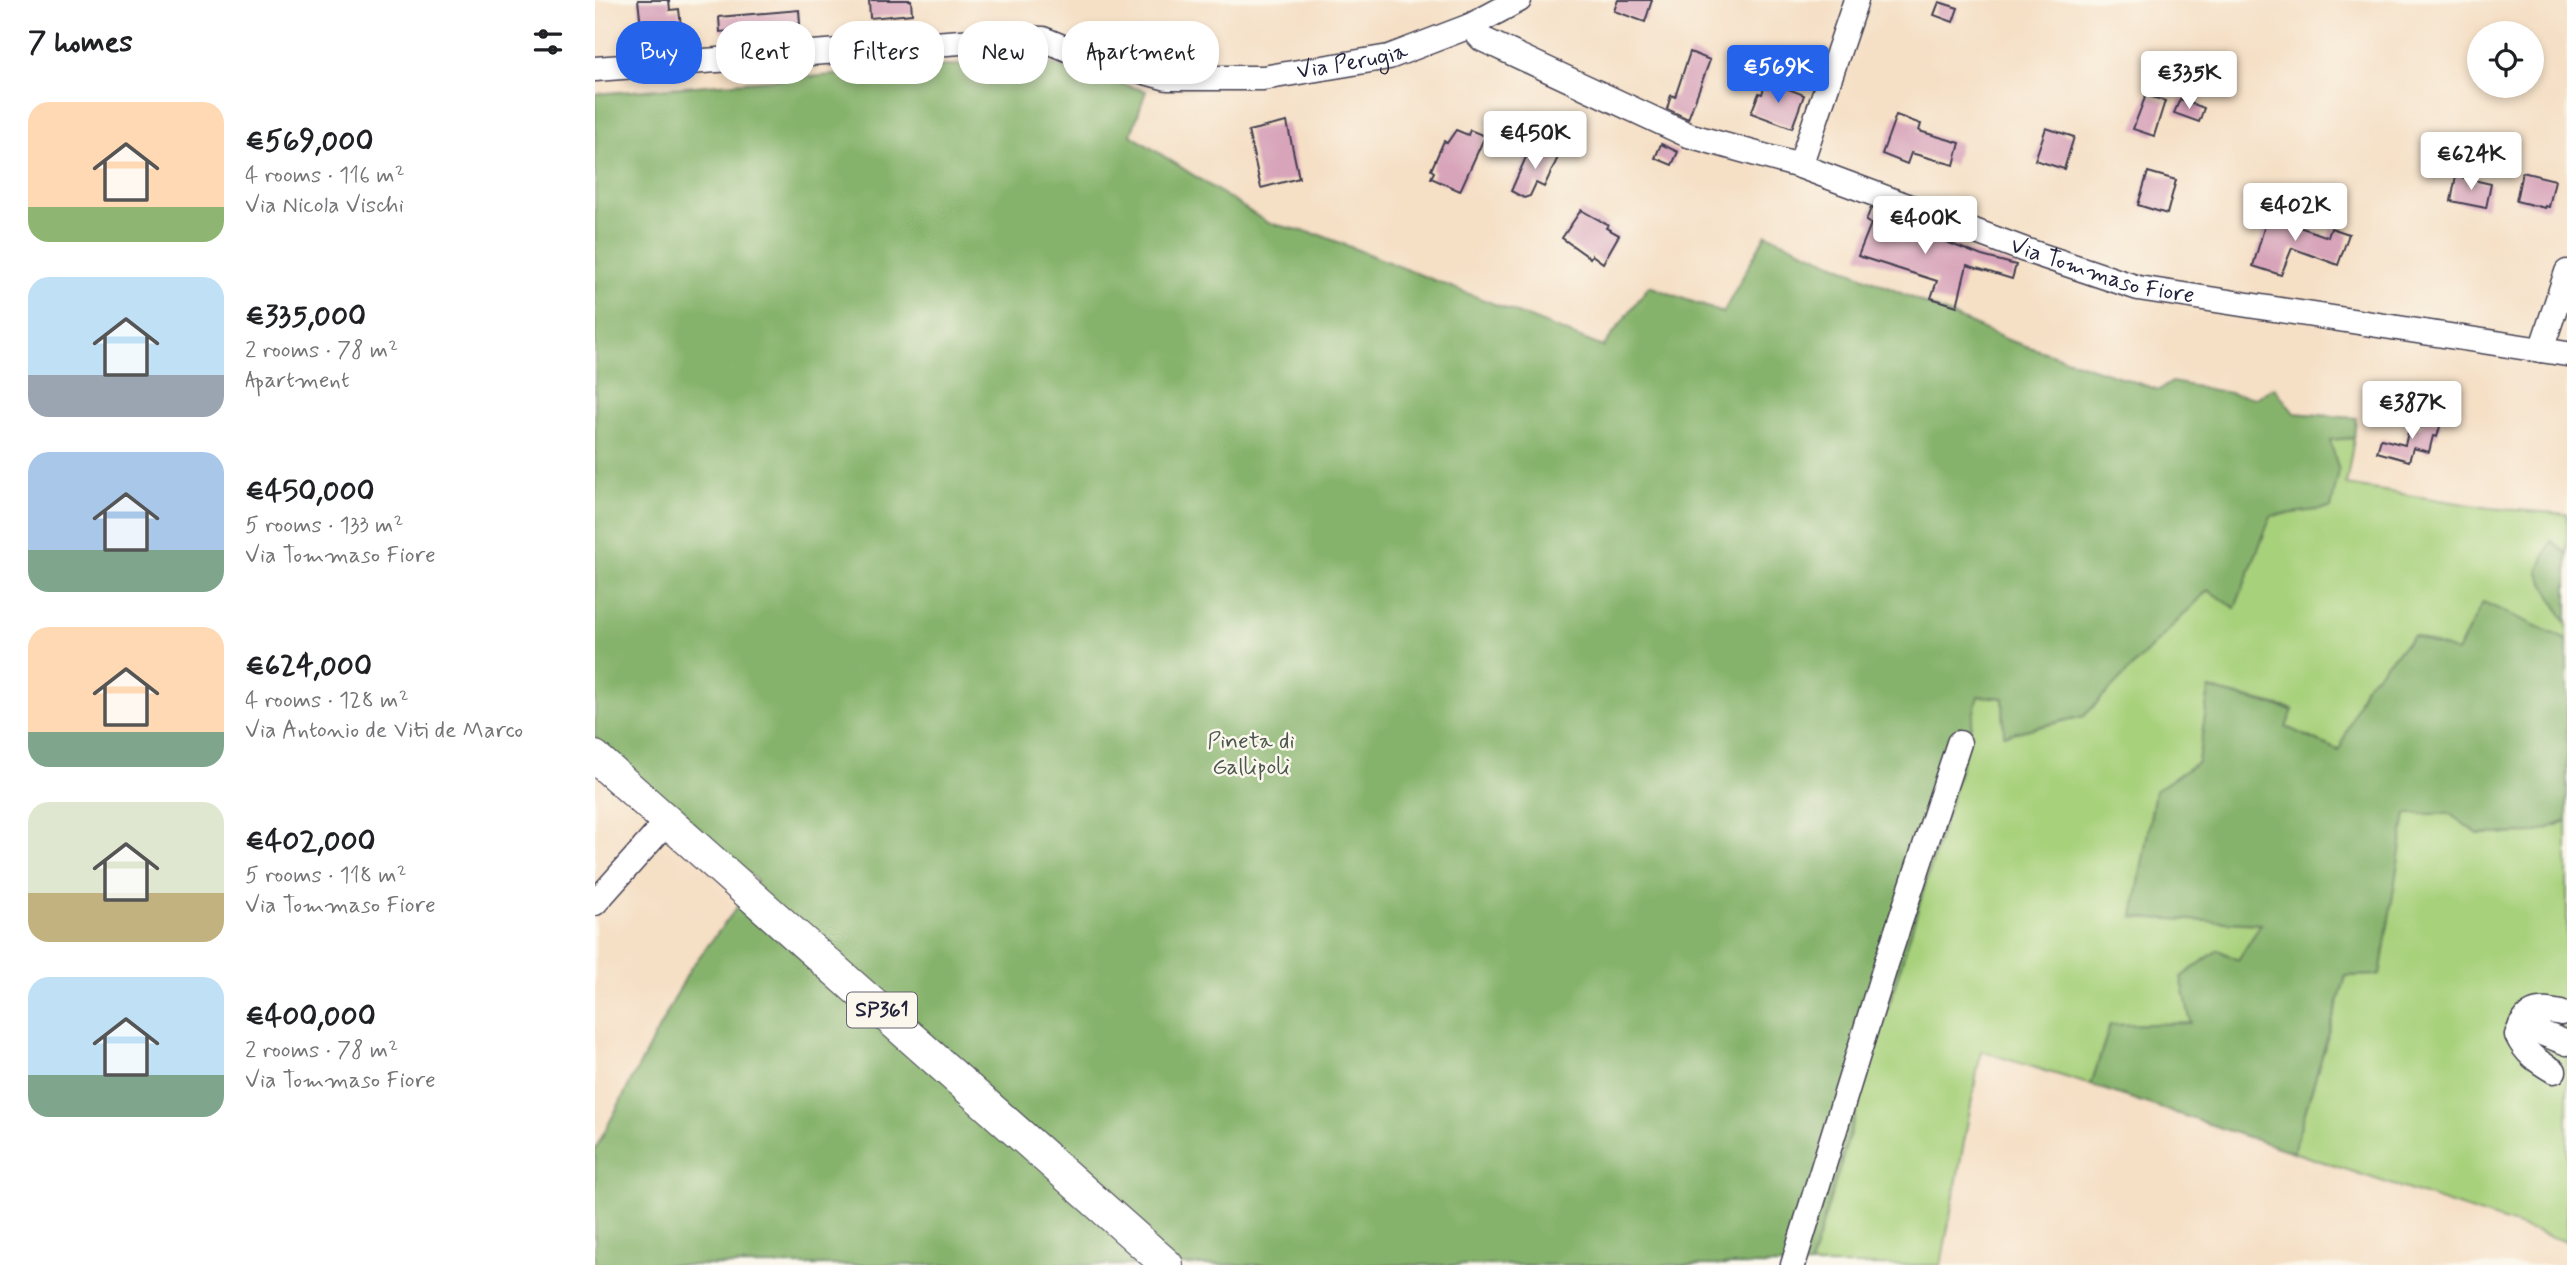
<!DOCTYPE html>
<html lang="en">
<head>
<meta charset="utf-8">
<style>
  :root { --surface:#fff; --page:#f2f2f2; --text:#202124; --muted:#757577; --accent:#2563eb }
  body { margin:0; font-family:Mynerve,sans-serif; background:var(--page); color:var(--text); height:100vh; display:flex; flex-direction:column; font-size:26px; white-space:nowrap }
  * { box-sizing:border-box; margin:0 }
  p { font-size:23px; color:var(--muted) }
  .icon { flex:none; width:38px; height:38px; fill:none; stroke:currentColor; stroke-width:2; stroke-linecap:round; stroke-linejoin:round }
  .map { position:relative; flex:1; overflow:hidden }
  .side { display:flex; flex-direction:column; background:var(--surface); width:595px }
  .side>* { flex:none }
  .banner { position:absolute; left:21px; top:21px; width:665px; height:63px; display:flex; gap:14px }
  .tools { position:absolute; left:1872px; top:21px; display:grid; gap:14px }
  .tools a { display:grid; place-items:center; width:77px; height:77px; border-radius:50%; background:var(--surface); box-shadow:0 4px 10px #0003; font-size:35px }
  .price { position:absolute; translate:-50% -60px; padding:0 16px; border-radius:7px; background:#fff; color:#222; font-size:23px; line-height:46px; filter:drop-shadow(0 2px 4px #0008) }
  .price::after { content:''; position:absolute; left:50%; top:42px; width:21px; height:16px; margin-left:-10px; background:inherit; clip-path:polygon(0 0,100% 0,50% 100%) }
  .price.on { background:var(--accent); color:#fff }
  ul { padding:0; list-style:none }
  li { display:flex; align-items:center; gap:21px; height:175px; padding:0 28px }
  li span { display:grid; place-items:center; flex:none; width:196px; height:140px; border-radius:21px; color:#555 }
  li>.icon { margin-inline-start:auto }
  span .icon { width:84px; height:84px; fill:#fffc; stroke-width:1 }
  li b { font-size:30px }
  h2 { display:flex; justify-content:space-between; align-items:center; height:84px; padding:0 28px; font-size:30px }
  .pill { padding:0 24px; border-radius:28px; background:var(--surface); box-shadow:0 4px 10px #0003; font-size:24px; line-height:63px }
  .pill.on { background:var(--accent); color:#fff }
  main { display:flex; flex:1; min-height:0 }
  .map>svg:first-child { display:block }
  .green { fill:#a8d17c; stroke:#657a5c; stroke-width:2 }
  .forest { fill:#86b36c; stroke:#546a54; stroke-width:2 }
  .building { fill:#d8a4ba }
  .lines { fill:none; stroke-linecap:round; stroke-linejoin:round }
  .minor-casing { stroke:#423e50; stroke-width:27 }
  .major-casing { stroke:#423e50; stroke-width:34 }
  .minor { stroke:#fff; stroke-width:24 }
  .major { stroke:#fff; stroke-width:32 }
  .labels { text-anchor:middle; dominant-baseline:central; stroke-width:5; stroke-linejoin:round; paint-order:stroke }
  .shield { fill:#fbf7ec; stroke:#636270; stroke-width:2 }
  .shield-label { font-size:21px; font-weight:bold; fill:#22223b }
  .street-label { font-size:23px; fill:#22223b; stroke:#fbf7ec }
  .park-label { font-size:23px; fill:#4a574e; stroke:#fbf7ec }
</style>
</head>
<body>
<main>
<section class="side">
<h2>7 homes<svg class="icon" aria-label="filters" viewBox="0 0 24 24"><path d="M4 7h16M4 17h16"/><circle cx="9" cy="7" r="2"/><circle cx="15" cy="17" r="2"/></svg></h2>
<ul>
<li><span style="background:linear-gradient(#ffd9b3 75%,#8fb573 0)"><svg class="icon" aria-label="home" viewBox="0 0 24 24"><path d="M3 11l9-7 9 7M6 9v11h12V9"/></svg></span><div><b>€569,000</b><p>4 rooms · 116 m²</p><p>Via Nicola Vischi</p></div></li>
<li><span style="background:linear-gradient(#bfe0f5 70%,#9aa5b1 0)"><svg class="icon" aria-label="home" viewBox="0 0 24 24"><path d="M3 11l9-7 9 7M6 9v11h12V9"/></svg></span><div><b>€335,000</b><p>2 rooms · 78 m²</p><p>Apartment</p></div></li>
<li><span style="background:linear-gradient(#a9c7e8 70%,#7fa58c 0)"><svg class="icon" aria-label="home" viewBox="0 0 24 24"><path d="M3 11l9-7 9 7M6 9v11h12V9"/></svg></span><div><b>€450,000</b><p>5 rooms · 133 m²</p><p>Via Tommaso Fiore</p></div></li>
<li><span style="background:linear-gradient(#ffd9b3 75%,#7fa58c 0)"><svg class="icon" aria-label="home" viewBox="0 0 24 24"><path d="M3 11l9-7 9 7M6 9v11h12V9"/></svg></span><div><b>€624,000</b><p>4 rooms · 128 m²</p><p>Via Antonio de Viti de Marco</p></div></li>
<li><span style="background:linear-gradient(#dfe7d0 65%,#c2b280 0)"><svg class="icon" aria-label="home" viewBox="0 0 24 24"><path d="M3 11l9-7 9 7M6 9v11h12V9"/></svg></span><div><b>€402,000</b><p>5 rooms · 118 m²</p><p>Via Tommaso Fiore</p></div></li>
<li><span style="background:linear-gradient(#bfe0f5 70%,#7fa58c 0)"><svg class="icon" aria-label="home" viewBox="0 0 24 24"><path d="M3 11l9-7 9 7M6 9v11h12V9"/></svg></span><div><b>€400,000</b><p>2 rooms · 78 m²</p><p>Via Tommaso Fiore</p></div></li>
</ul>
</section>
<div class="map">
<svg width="1972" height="1265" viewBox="0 0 1972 1265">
  <rect width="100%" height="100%" fill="#fbf7ec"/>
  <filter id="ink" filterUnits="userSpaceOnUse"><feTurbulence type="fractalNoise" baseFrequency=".0143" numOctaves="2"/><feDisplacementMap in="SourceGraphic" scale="14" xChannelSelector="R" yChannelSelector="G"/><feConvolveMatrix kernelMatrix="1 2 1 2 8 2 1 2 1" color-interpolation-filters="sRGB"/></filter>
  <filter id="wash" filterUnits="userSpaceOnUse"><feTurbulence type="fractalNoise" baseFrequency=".00686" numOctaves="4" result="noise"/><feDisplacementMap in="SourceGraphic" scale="28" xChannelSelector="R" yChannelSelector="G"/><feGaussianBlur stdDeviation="1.57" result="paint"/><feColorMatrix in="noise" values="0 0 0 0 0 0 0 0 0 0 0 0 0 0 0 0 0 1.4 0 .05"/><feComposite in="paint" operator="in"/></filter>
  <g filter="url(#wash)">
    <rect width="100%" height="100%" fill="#f5dfc5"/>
    <g class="green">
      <path d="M 1759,438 L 1751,485 L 1895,508 L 1972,514 L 1972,554 L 1957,541 L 1943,572 L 1972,625 L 1972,640 L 1889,603 L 1862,652 L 1770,686 L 1745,751 L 1691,727 L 1698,709 L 1614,689 L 1603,762 L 1560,791 L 1538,917 L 1666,923 L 1643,961 L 1623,950 L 1596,1024 L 1515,1025 L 1496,1085 L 1386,1051 L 1346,1265 L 1215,1265 L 1365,770 L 1383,695 L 1408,698 L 1409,735 L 1489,716 L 1613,590 L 1640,608 L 1676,516 L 1744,471 L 1734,439 Z"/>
      <path d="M 1810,814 L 1855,814 L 1883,834 L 1940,833 L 1972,821 L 1972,1242 L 1698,1152 L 1751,976 L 1785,975 Z"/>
    </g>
    <g class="forest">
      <path d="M 438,59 L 551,91 L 536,135 L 673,223 L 725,235 L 1008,347 L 1054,286 L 1128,313 L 1171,234 L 1413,340 L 1564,390 L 1577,382 L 1661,398 L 1679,387 L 1699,413 L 1761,418 L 1759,438 L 1735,440 L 1744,471 L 1736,508 L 1676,516 L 1640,608 L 1613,590 L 1489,716 L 1409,735 L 1408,698 L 1383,696 L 1365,770 L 1215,1265 L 0,1265 L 0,1150 L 95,969 L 162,881 L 0,737 L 0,94 Z"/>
      <path d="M 1956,541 L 1972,554 L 1972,625 L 1943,572 Z"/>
      <path d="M 1888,602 L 1972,640 L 1972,821 L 1940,833 L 1883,834 L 1855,814 L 1811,814 L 1785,975 L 1751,976 L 1698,1152 L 1496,1085 L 1515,1025 L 1596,1023 L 1586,977 L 1623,950 L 1643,960 L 1666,924 L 1538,917 L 1560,791 L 1603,762 L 1614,689 L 1698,710 L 1691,727 L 1744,751 L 1770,686 L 1818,636 L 1862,652 Z"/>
    </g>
    <g id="blocks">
      <g class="building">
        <path d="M 43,0 L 74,0 L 75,10 L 84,9 L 87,35 L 52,39 L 51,25 L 46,26 Z"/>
        <path d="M 274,0 L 316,0 L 317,14 L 275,18 Z"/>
        <path d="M 1023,0 L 1057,0 L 1050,22 L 1019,11 Z"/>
        <path d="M 1344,2 L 1363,8 L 1358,22 L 1339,15 Z"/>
        <path d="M 204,10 L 205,24 L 125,32 L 124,17 Z"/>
        <path d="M 1095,52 L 1115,60 L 1093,119 L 1072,109 L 1076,95 L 1080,97 Z"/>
        <path d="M 1170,85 L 1185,90 L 1186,86 L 1209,95 L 1197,128 L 1156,113 L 1164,93 L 1167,94 Z"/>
        <path d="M 1551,95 L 1570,101 L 1559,136 L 1538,129 Z"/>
        <path d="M 1585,99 L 1609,108 L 1604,122 L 1579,113 Z"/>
        <path d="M 1301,115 L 1326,124 L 1324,131 L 1365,143 L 1359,165 L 1316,153 L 1312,164 L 1287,154 Z"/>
        <path d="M 692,122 L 704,178 L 666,188 L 653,131 Z"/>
        <path d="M 1451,128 L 1479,137 L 1469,169 L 1440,160 Z"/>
        <path d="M 861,130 L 873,135 L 875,130 L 890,136 L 865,191 L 836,178 L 839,172 L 836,170 L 849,141 L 852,143 Z"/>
        <path d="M 1066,144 L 1083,152 L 1077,165 L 1060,158 Z"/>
        <path d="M 948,145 L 965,153 L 949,187 L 941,183 L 935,196 L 929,198 L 916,191 L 935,148 L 944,152 Z"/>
        <path d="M 1553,172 L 1581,180 L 1572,214 L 1543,205 Z"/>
        <path d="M 1927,172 L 1960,180 L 1954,207 L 1950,206 L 1950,208 L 1921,201 Z"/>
        <path d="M 1861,176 L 1896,184 L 1891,208 L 1856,201 Z"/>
        <path d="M 1276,208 L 1314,223 L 1313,227 L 1387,256 L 1421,265 L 1417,279 L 1372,265 L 1362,306 L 1336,298 L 1342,281 L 1263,256 L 1276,224 L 1271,221 Z"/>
        <path d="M 986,210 L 1013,225 L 1011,228 L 1024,235 L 1008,263 L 997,255 L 995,258 L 967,238 Z"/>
        <path d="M 1674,211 L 1706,221 L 1704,227 L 1733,237 L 1736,228 L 1754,234 L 1743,265 L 1697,248 L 1686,275 L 1658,266 Z"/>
        <path d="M 1829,418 L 1846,423 L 1842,437 L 1838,436 L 1834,452 L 1818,448 L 1814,461 L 1782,452 L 1786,439 L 1810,445 L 1815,424 L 1827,427 Z"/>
      </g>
    </g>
  </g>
  <g filter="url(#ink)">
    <use href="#blocks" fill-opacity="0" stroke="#423e50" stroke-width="2"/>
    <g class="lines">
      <g class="minor-casing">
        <g id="minor">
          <path id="s1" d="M 875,26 L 887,39 L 1093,135 L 1205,166 L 1430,250 L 1543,288 L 1972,354"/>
          <path id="s2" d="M 0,69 L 420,38 L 448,39 L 487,55 L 572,78 L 668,78 L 794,57 L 875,26 L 924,0"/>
          <path d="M 1205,166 L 1261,0"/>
          <path d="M 1946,350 L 1972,272"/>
          <path d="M 0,903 L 72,822"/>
          <path d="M 1926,1025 L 1972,1043"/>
          <path d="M 1959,1071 C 1942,1061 1931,1054 1922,1035 C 1932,1010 1940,1008 1966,1013"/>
          <path d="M 1198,1265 L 1291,964 L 1364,743"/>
        </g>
      </g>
      <g class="major-casing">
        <path id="major" d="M 0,757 L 572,1265"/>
      </g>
      <use href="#minor" class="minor"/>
      <use href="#major" class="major"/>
    </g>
  </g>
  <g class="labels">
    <rect class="shield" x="252" y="992.5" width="70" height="35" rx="5"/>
    <g class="shield-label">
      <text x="287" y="1010">SP361</text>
    </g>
    <g class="street-label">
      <text stroke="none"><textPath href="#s2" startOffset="766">Via Perugia</textPath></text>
      <text stroke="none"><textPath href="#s1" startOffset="682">Via Tommaso Fiore</textPath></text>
    </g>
    <g class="park-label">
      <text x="656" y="742">Pineta di<tspan x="656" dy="26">Gallipoli</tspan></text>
    </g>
  </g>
</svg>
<div class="tools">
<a><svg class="icon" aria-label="locate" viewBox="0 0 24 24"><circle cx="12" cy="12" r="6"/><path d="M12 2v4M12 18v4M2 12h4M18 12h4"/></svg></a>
</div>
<b class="price on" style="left:1183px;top:105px">€569K</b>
<b class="price" style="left:1594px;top:111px">€335K</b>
<b class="price" style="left:940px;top:171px">€450K</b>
<b class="price" style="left:1876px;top:192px">€624K</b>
<b class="price" style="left:1700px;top:243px">€402K</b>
<b class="price" style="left:1330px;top:256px">€400K</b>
<b class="price" style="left:1817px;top:441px">€387K</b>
<div class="banner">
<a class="pill on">Buy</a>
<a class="pill">Rent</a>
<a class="pill">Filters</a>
<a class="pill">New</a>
<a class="pill">Apartment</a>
</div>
</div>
</main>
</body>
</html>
